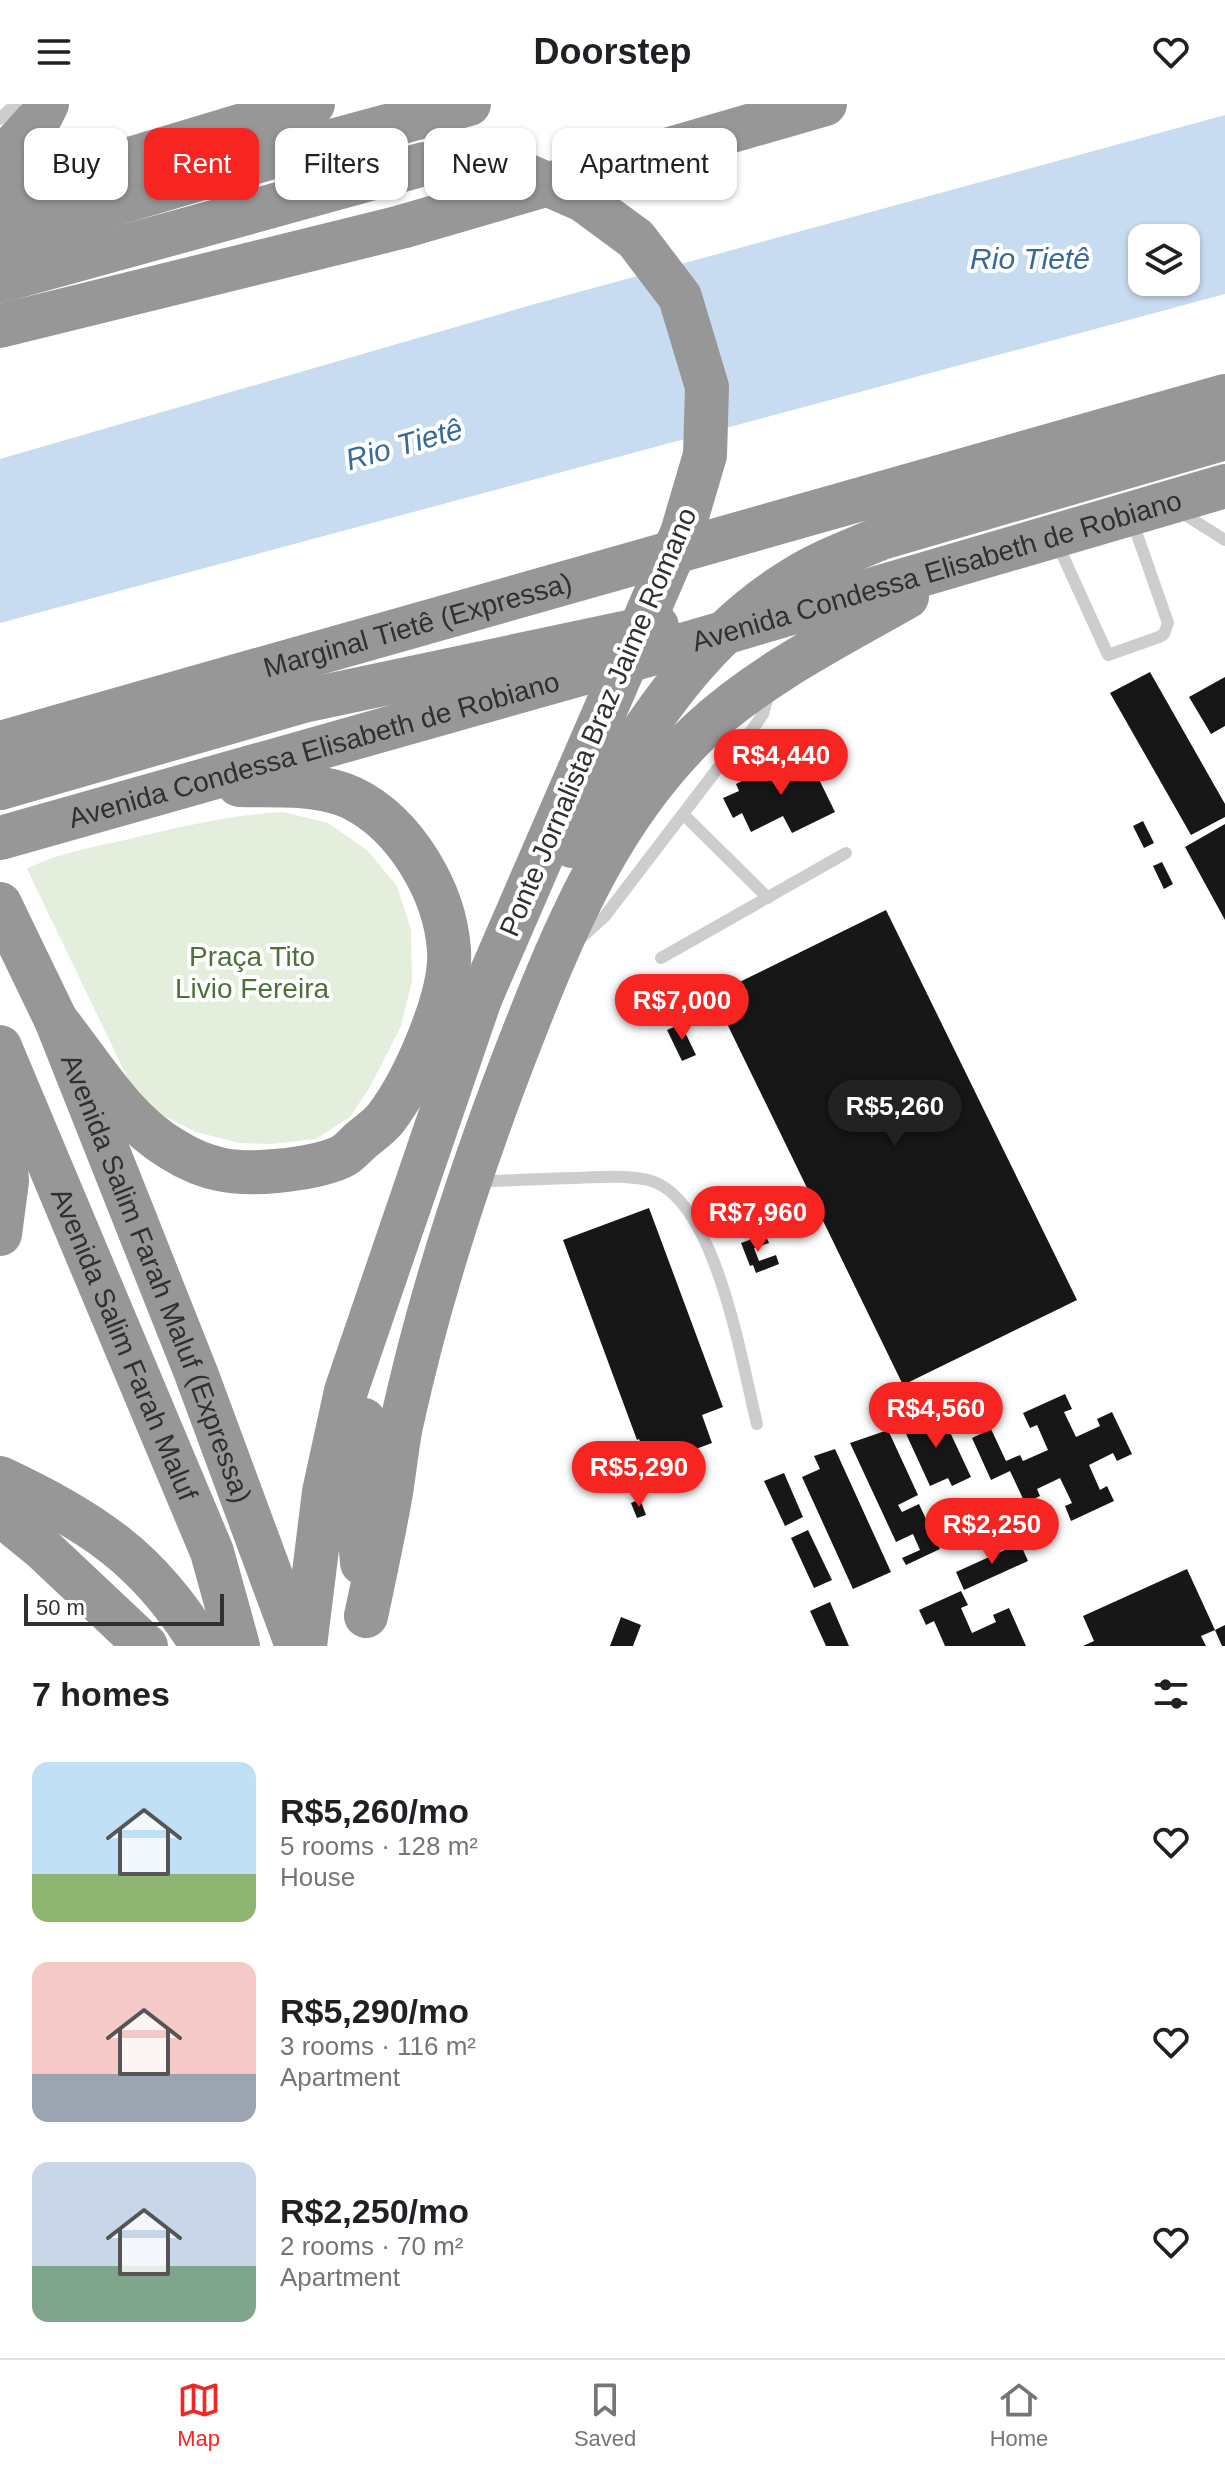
<!DOCTYPE html>
<html lang="en">
<head>
<meta charset="utf-8">
<style>
  :root { --surface:#fff; --page:#f2f2f2; --text:#202124; --muted:#757577; --line:#e0e0e0; --accent:#f62522 }
  body { margin:0; font-family:Arial,sans-serif; background:var(--page); color:var(--text); height:100vh; display:flex; flex-direction:column; font-size:30px; white-space:nowrap }
  * { box-sizing:border-box; margin:0 }
  p { font-size:26px; color:var(--muted) }
  .icon { flex:none; width:44px; height:44px; fill:none; stroke:currentColor; stroke-width:2; stroke-linecap:round; stroke-linejoin:round }
  .map { position:relative; height:1542px; overflow:hidden }
  .details { display:flex; flex-direction:column; background:var(--surface); flex:1 }
  .details>* { flex:none }
  .guide { position:absolute; left:24px; top:24px; width:800px; height:72px; display:flex; gap:16px }
  .buttons { position:absolute; left:1128px; top:120px; display:grid; gap:16px }
  .buttons a { display:grid; place-items:center; width:72px; height:72px; border-radius:16px; background:var(--surface); box-shadow:0 2px 6px #0004; font-size:40px }
  .scale { position:absolute; left:24px; bottom:20px; width:200px; box-sizing:border-box; padding-left:8px; border:4px solid #303030; border-top:0; font-size:22px; line-height:28px; white-space:nowrap; color:#303030; -webkit-text-stroke:6px #fff; paint-order:stroke }
  .price { position:absolute; translate:-50% -68px; padding:0 18px; border-radius:28px; background:var(--accent); color:#fff; font-size:26px; line-height:52px; filter:drop-shadow(0 2px 4px #0008) }
  .price::after { content:''; position:absolute; left:50%; top:48px; width:24px; height:18px; margin-left:-12px; background:inherit; clip-path:polygon(0 0,100% 0,50% 100%) }
  .price.current { background:#222; color:#fff }
  ul { padding:0; list-style:none }
  li { display:flex; align-items:center; gap:24px; height:200px; padding:0 32px }
  li span { display:grid; place-items:center; flex:none; width:224px; height:160px; border-radius:16px; color:#555 }
  li>.icon { margin-inline-start:auto }
  span .icon { width:96px; height:96px; fill:#fffc; stroke-width:1 }
  li b { font-size:34px }
  h2 { display:flex; justify-content:space-between; align-items:center; height:96px; padding:0 32px; font-size:34px }
  .tag { padding:0 28px; border-radius:16px; background:var(--surface); box-shadow:0 2px 6px #0004; font-size:28px; line-height:72px }
  .tag.current { background:var(--accent); color:#fff }
  header { display:flex; justify-content:space-between; align-items:center; height:104px; padding:0 32px; background:var(--surface); font-size:36px; font-weight:800 }
  .menu { display:flex; justify-content:space-around; align-items:center; height:112px; border-top:2px solid var(--line); background:var(--surface); font-size:22px; color:var(--muted) }
  .menu a { display:grid; justify-items:center; gap:4px }
  .menu .current { color:var(--accent) }
  .map>svg:first-child { display:block }
  .green { fill:#e4eedc }
  .water { fill:#c7dcf0; fill-rule:evenodd }
  .building { fill:#171717 }
  .lines { fill:none; stroke-linecap:round; stroke-linejoin:round }
  .lane { stroke:#cdcdcd; stroke-width:12 }
  .highway { stroke:#979797; stroke-width:44 }
  .highway-bridge { stroke:#979797; stroke-width:44 }
  .labels { text-anchor:middle; dominant-baseline:central; stroke-width:8; stroke-linejoin:round; paint-order:stroke }
  .street-label { font-size:28px; fill:#303030; stroke:#fff }
  .park-label { font-size:28px; fill:#4d7038; stroke:#fff }
  .water-label { font-size:30px; font-style:italic; fill:#356a9b; stroke:#fff }
</style>
</head>
<body>
<header><svg class="icon" aria-label="menu" viewBox="0 0 24 24"><path d="M4 6h16M4 12h16M4 18h16"/></svg>Doorstep<svg class="icon" aria-label="heart" viewBox="0 0 24 24"><path d="M12 20l-8-8c-3-5 5-10 8-4 3-6 11-1 8 4z"/></svg></header>
<div class="map">
<svg width="1225" height="1542" viewBox="0 0 1225 1542">
  <rect width="100%" height="100%" fill="#fff"/>
  <path class="green" d="M 283,708 L 328,719 L 367,746 L 397,782 L 411,826 L 412,877 L 401,922 L 370,983 L 350,1013 L 316,1035 L 270,1040 L 239,1039 L 196,1028 L 160,1010 L 129,977 L 27,765 C 57,749 95,743 129,735 C 180,723 230,711 283,708 Z"/>
  <path class="water" d="M 1225,11 L 1225,190 L 0,519 L 0,355 L 535,200 ZM 1142,134 L 1186,134 L 1186,178 L 1142,178 Z"/>
  <g class="building">
    <path d="M 1150,568 L 1225,700 L 1225,713 L 1191,731 L 1110,589 Z"/>
    <path d="M 1225,573 L 1225,622 L 1211,630 L 1189,593 Z"/>
    <path d="M 790,652 L 795,662 L 809,655 L 835,708 L 792,729 L 783,712 L 751,728 L 742,709 L 733,714 L 723,694 L 739,687 L 736,680 Z"/>
    <path d="M 1143,717 L 1154,739 L 1144,744 L 1133,722 Z"/>
    <path d="M 1225,720 L 1225,816 L 1185,743 Z"/>
    <path d="M 1162,758 L 1173,780 L 1164,785 L 1153,762 Z"/>
    <path d="M 886,806 L 1077,1196 L 903,1281 L 713,891 Z"/>
    <path d="M 681,920 L 696,951 L 682,957 L 667,926 Z"/>
    <path d="M 649,1104 L 723,1303 L 702,1311 L 712,1339 L 650,1362 L 639,1335 L 637,1336 L 563,1136 Z"/>
    <path d="M 765,1130 L 769,1139 L 754,1144 L 759,1157 L 776,1151 L 779,1160 L 756,1169 L 753,1161 L 750,1162 L 741,1139 Z"/>
    <path d="M 1065,1290 L 1072,1305 L 1064,1308 L 1076,1333 L 1100,1322 L 1097,1315 L 1112,1308 L 1132,1350 L 1117,1357 L 1113,1349 L 1089,1361 L 1100,1386 L 1107,1382 L 1114,1397 L 1071,1417 L 1065,1402 L 1072,1399 L 1060,1374 L 1037,1385 L 1040,1392 L 1025,1399 L 1010,1367 L 991,1376 L 972,1334 L 991,1325 L 1006,1357 L 1020,1351 L 1023,1357 L 1048,1346 L 1037,1321 L 1030,1324 L 1023,1309 Z"/>
    <path d="M 941,1309 L 971,1373 L 952,1382 L 948,1374 L 930,1382 L 902,1321 Z"/>
    <path d="M 888,1326 L 918,1391 L 898,1401 L 902,1408 L 919,1400 L 940,1445 L 906,1461 L 902,1454 L 920,1446 L 913,1430 L 896,1438 L 850,1339 Z"/>
    <path d="M 835,1345 L 891,1468 L 853,1485 L 802,1373 L 820,1365 L 814,1352 Z"/>
    <path d="M 784,1369 L 803,1413 L 785,1422 L 764,1377 Z"/>
    <path d="M 640,1395 L 646,1411 L 637,1414 L 631,1399 Z"/>
    <path d="M 808,1426 L 832,1476 L 814,1484 L 791,1434 Z"/>
    <path d="M 1020,1439 L 1028,1457 L 964,1486 L 956,1468 Z"/>
    <path d="M 1187,1465 L 1215,1526 L 1201,1532 L 1206,1542 L 1083,1542 L 1094,1537 L 1083,1512 Z"/>
    <path d="M 961,1487 L 968,1501 L 961,1504 L 972,1529 L 996,1518 L 993,1511 L 1009,1504 L 1026,1542 L 945,1542 L 934,1517 L 926,1521 L 919,1506 Z"/>
    <path d="M 830,1498 L 849,1542 L 826,1542 L 810,1507 Z"/>
    <path d="M 621,1513 L 641,1521 L 633,1542 L 610,1542 Z"/>
    <path d="M 1225,1521 L 1225,1542 L 1222,1542 L 1215,1526 Z"/>
  </g>
  <g class="lines">
    <g class="lane">
      <path d="M 0,15 L 15,0"/>
      <path d="M 1179,407 L 1225,436"/>
      <path d="M 1057,439 L 1108,551 L 1159,533 L 1164,530 L 1168,519 L 1133,419"/>
      <path d="M 683,710 L 768,794"/>
      <path d="M 582,833 L 605,812 L 718,664 L 752,626 L 763,610 L 769,589"/>
      <path d="M 661,854 L 846,749"/>
      <path d="M 477,1078 C 509,1076 542,1075 575,1074 C 599,1073 625,1071 648,1076 C 716,1092 742,1261 757,1320"/>
    </g>
    <g class="highway">
      <path d="M 0,57 L 41,12 L 47,0"/>
      <path d="M 0,94 L 313,0"/>
      <path d="M 0,134 L 276,52 L 469,0"/>
      <path d="M 0,222 L 401,123 L 825,0"/>
      <path id="s1" d="M 0,639 L 1225,292"/>
      <path d="M 0,684 L 303,597 L 657,522"/>
      <path id="s2" d="M 0,734 L 662,547 L 1225,382"/>
      <path id="s3" d="M 0,800 L 56,916 L 196,1269 L 297,1542"/>
      <path d="M 56,916 C 91,960 123,1016 172,1045 C 207,1067 236,1071 276,1067 C 298,1065 321,1062 341,1053 C 348,1050 354,1043 359,1038 C 368,1030 379,1023 386,1014 C 414,977 452,892 449,846 C 445,787 405,720 352,694 C 318,678 276,682 239,681"/>
      <path id="s4" d="M 0,943 L 212,1448 L 238,1542"/>
      <path d="M 0,972 L 7,1077 L 0,1130"/>
      <path d="M 0,1374 C 91,1417 149,1454 202,1542"/>
      <path d="M 0,1410 L 43,1445 L 146,1542"/>
      <path d="M 362,1459 L 357,1394 L 364,1316"/>
      <path d="M 366,1512 C 374,1475 382,1437 389,1400 C 394,1374 396,1347 401,1322 C 431,1184 476,1049 528,918 C 569,813 616,708 699,628 C 760,571 835,534 907,493"/>
      <path d="M 305,1542 L 324,1388 L 346,1287 L 480,895"/>
    </g>
    <g class="highway-bridge">
      <path d="M 0,177 L 424,60 L 481,60 L 526,71 L 583,96 L 636,135 L 680,193 L 707,283 L 705,351 L 682,429 L 480,895"/>
      <path d="M 572,742 C 631,643 691,538 792,476 C 820,458 851,447 881,434 L 1225,334"/>
    </g>
  </g>
  <g class="labels">
    <g class="street-label">
      <text stroke="none"><textPath href="#s2" startOffset="974">Avenida Condessa Elisabeth de Robiano</textPath></text>
      <text stroke="none"><textPath href="#s1" startOffset="434">Marginal Tietê (Expressa)</textPath></text>
      <text transform="translate(598 618) rotate(-67)">Ponte Jornalista Braz Jaime Romano</text>
      <text stroke="none"><textPath href="#s2" startOffset="326">Avenida Condessa Elisabeth de Robiano</textPath></text>
      <text stroke="none"><textPath href="#s3" startOffset="406">Avenida Salim Farah Maluf (Expressa)</textPath></text>
      <text stroke="none"><textPath href="#s4" startOffset="322">Avenida Salim Farah Maluf</textPath></text>
    </g>
    <g class="park-label">
      <text x="252" y="852">Praça Tito<tspan x="252" dy="32">Livio Fereira</tspan></text>
    </g>
    <g class="water-label">
      <text x="1030" y="154">Rio Tietê</text>
      <text transform="translate(404 340) rotate(-16)">Rio Tietê</text>
    </g>
  </g>
</svg>
<div class="buttons">
<a><svg class="icon" aria-label="layers" viewBox="0 0 24 24"><path d="M12 4l9 5-9 5-9-5zM3 14l9 5 9-5"/></svg></a>
</div>
<div class="scale">50 m</div>
<b class="price" style="left:781px;top:693px">R$4,440</b>
<b class="price" style="left:682px;top:938px">R$7,000</b>
<b class="price current" style="left:895px;top:1044px">R$5,260</b>
<b class="price" style="left:758px;top:1150px">R$7,960</b>
<b class="price" style="left:936px;top:1346px">R$4,560</b>
<b class="price" style="left:639px;top:1405px">R$5,290</b>
<b class="price" style="left:992px;top:1462px">R$2,250</b>
<div class="guide">
<a class="tag">Buy</a>
<a class="tag current">Rent</a>
<a class="tag">Filters</a>
<a class="tag">New</a>
<a class="tag">Apartment</a>
</div>
</div>
<section class="details">
<h2>7 homes<svg class="icon" aria-label="filters" viewBox="0 0 24 24"><path d="M4 7h16M4 17h16"/><circle cx="9" cy="7" r="2"/><circle cx="15" cy="17" r="2"/></svg></h2>
<ul>
<li><span style="background:linear-gradient(#bfe0f5 70%,#8fb573 0)"><svg class="icon" aria-label="home" viewBox="0 0 24 24"><path d="M3 11l9-7 9 7M6 9v11h12V9"/></svg></span><div><b>R$5,260/mo</b><p>5 rooms · 128 m²</p><p>House</p></div><svg class="icon" aria-label="heart" viewBox="0 0 24 24"><path d="M12 20l-8-8c-3-5 5-10 8-4 3-6 11-1 8 4z"/></svg></li>
<li><span style="background:linear-gradient(#f6c9c9 70%,#9aa5b1 0)"><svg class="icon" aria-label="home" viewBox="0 0 24 24"><path d="M3 11l9-7 9 7M6 9v11h12V9"/></svg></span><div><b>R$5,290/mo</b><p>3 rooms · 116 m²</p><p>Apartment</p></div><svg class="icon" aria-label="heart" viewBox="0 0 24 24"><path d="M12 20l-8-8c-3-5 5-10 8-4 3-6 11-1 8 4z"/></svg></li>
<li><span style="background:linear-gradient(#c9d6e8 65%,#7fa58c 0)"><svg class="icon" aria-label="home" viewBox="0 0 24 24"><path d="M3 11l9-7 9 7M6 9v11h12V9"/></svg></span><div><b>R$2,250/mo</b><p>2 rooms · 70 m²</p><p>Apartment</p></div><svg class="icon" aria-label="heart" viewBox="0 0 24 24"><path d="M12 20l-8-8c-3-5 5-10 8-4 3-6 11-1 8 4z"/></svg></li>
</ul>
</section>
<nav class="menu">
<a class="current"><svg class="icon" aria-label="map" viewBox="0 0 24 24"><path d="M3 6l6-2 6 2 6-2v14l-6 2-6-2-6 2zM9 4v14M15 6v14"/></svg>Map</a>
<a><svg class="icon" aria-label="saved" viewBox="0 0 24 24"><path d="M7 4h10v16l-5-4-5 4z"/></svg>Saved</a>
<a><svg class="icon" aria-label="home" viewBox="0 0 24 24"><path d="M3 11l9-7 9 7M6 9v11h12V9"/></svg>Home</a>
</nav>
</body>
</html>
